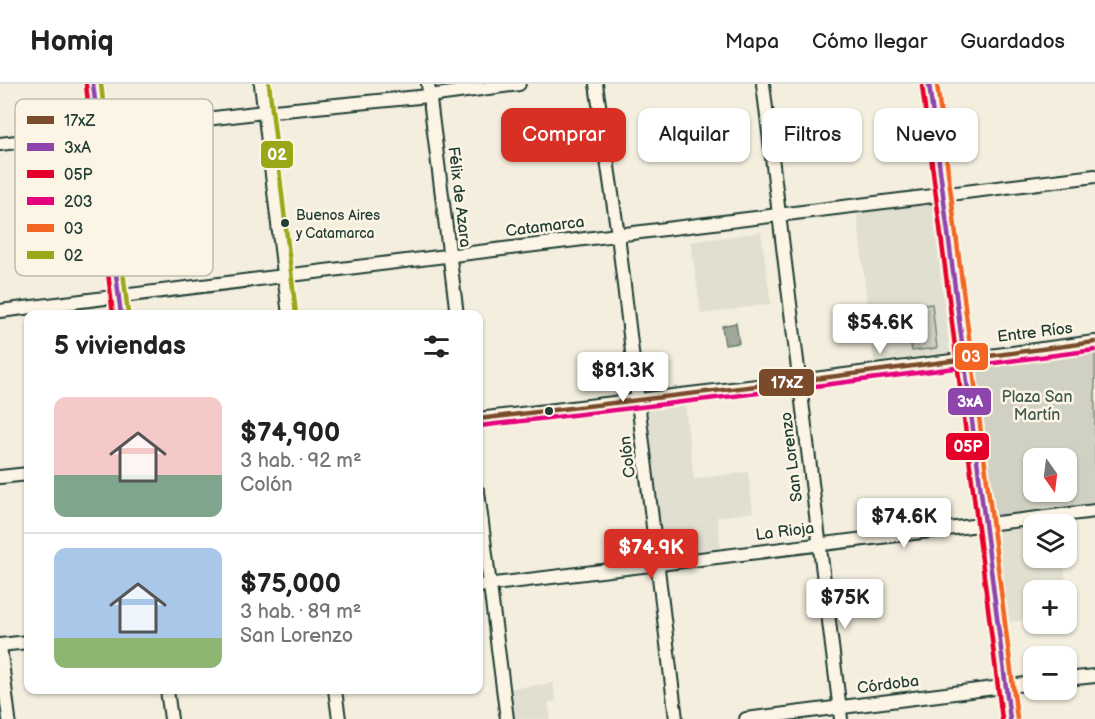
<!DOCTYPE html>
<html lang="es">
<head>
<meta charset="utf-8">
<style>
  :root { --surface:#fff; --page:#f6f6f6; --text:#222; --muted:#767676; --line:#e0e0e0; --accent:#d93025 }
  body { margin:0; font-family:"Balsamiq Sans",sans-serif; background:var(--page); color:var(--text); height:100vh; display:flex; flex-direction:column; font-size:22px; white-space:nowrap }
  * { box-sizing:border-box; margin:0 }
  p { font-size:20px; color:var(--muted) }
  .icon { flex:none; width:33px; height:33px; fill:none; stroke:currentColor; stroke-width:2; stroke-linecap:round; stroke-linejoin:round }
  .map { position:relative; flex:1; overflow:hidden }
  .drawer { position:absolute; left:24px; top:226px; width:459px; height:384px; display:flex; flex-direction:column; background:var(--surface); border-radius:12px; box-shadow:0 2px 4px #0004 }
  .drawer>* { flex:none }
  .hud { position:absolute; left:501px; top:24px; width:504px; height:54px; display:flex; gap:12px }
  .needle { width:39px; rotate:166deg }
  .fabs { position:absolute; left:1023px; top:364px; display:grid; gap:12px }
  .fabs a { display:grid; place-items:center; width:54px; height:54px; border-radius:12px; background:var(--surface); box-shadow:0 2px 4px #0004; font-size:30px }
  .price { position:absolute; translate:-50% -51px; padding:0 14px; border-radius:6px; background:#fff; color:#222; font-size:20px; line-height:39px; filter:drop-shadow(0 2px 3px #0008) }
  .price::after { content:''; position:absolute; left:50%; top:36px; width:18px; height:14px; margin-left:-9px; background:inherit; clip-path:polygon(0 0,100% 0,50% 100%) }
  .price.current { background:var(--accent); color:#fff }
  ul { padding:0; list-style:none }
  li { display:flex; align-items:center; gap:18px; height:150px; padding:0 30px }
  li+li { border-top:2px solid var(--line) }
  li span { display:grid; place-items:center; flex:none; width:168px; height:120px; border-radius:12px; color:#555 }
  li>.icon { margin-inline-start:auto }
  span .icon { width:72px; height:72px; fill:#fffc; stroke-width:1 }
  li b { font-size:26px }
  h2 { display:flex; justify-content:space-between; align-items:center; height:72px; padding:0 30px; font-size:26px }
  .pill { padding:0 21px; border-radius:12px; background:var(--surface); box-shadow:0 2px 4px #0004; font-size:21px; line-height:54px }
  .pill.current { background:var(--accent); color:#fff }
  header { display:flex; align-items:center; gap:36px; box-sizing:border-box; height:84px; padding:0 30px; background:var(--surface); border-bottom:2px solid var(--line) }
  header strong { font-size:28px }
  nav { display:flex; gap:33px; margin-inline-start:auto; font-size:21px }
  .map>svg:first-child { display:block }
  .built { fill:#e1dfd0 }
  .green { fill:#d0d1c2; stroke:#78877b; stroke-width:1.5; fill-rule:evenodd }
  .water { fill:#a0a89b; stroke:#6c7d72; stroke-width:1.5 }
  .lines { fill:none; stroke-linecap:round; stroke-linejoin:round }
  .minor-casing { stroke:#1f3d34; stroke-width:16 }
  .minor { stroke:#fcf5e5; stroke-width:12 }
  .bus-1-casing { stroke:#fcf5e5; stroke-width:9 }
  .bus-2-casing { stroke:#fcf5e5; stroke-width:9 }
  .bus-3-casing { stroke:#fcf5e5; stroke-width:9 }
  .bus-4-casing { stroke:#fcf5e5; stroke-width:9 }
  .bus-5-casing { stroke:#fcf5e5; stroke-width:9 }
  .bus-6-casing { stroke:#fcf5e5; stroke-width:9 }
  .bus-1 { stroke:#7a4b2a; stroke-width:4.5 }
  .bus-2 { stroke:#8e44ad; stroke-width:4.5 }
  .bus-3 { stroke:#e4002b; stroke-width:4.5 }
  .bus-4 { stroke:#e5007d; stroke-width:4.5 }
  .bus-5 { stroke:#f26522; stroke-width:4.5 }
  .bus-6 { stroke:#9aa817; stroke-width:4.5 }
  .bus-dot { fill:#1f3d34; stroke:#fcf5e5; stroke-width:2 }
  .labels { text-anchor:middle; dominant-baseline:central; stroke-width:5; stroke-linejoin:round; paint-order:stroke }
  .bus-label { font-size:14px; fill:#1f3d34; stroke:#fcf5e5; text-anchor:start }
  .street-label { font-size:16px; fill:#1f3d34; stroke:#fcf5e5 }
  .park-label { font-size:16px; fill:#425b50; stroke:#fcf5e5 }
  .key { fill:#fcf5e5; stroke:#babeb0; stroke-width:1.5 }
  .key-label { font-size:16px; fill:#1f3d34 }
  .line-badge { stroke:#fcf5e5; stroke-width:2 }
  .badge-label { font-size:16px; text-anchor:middle; font-weight:bold; fill:#fff }
</style>
</head>
<body>
<header>
<strong>Homiq</strong>
<nav><a>Mapa</a><a>Cómo llegar</a><a>Guardados</a></nav>
</header>
<div class="map">
<svg width="1095" height="635" viewBox="0 0 1095 635">
  <rect width="100%" height="100%" fill="#f3eede"/>
  <filter id="ink" filterUnits="userSpaceOnUse"><feTurbulence type="fractalNoise" baseFrequency=".0167" numOctaves="2"/><feDisplacementMap in="SourceGraphic" scale="12" xChannelSelector="R" yChannelSelector="G"/><feConvolveMatrix kernelMatrix="1 2 1 2 8 2 1 2 1" color-interpolation-filters="sRGB"/></filter>
  <g filter="url(#ink)">
    <g class="built">
      <path d="M 932,120 L 950,269 L 874,278 L 857,129 Z"/>
      <path d="M 761,148 L 771,220 L 701,230 L 691,158 Z"/>
      <path d="M 684,315 L 694,395 L 748,388 L 753,428 L 717,433 L 721,467 L 656,475 L 637,320 Z"/>
      <path d="M 1059,437 L 1059,441 L 1034,441 L 1034,474 L 1063,474 L 1070,530 L 1067,531 L 1066,507 L 1034,507 L 1033,535 L 1008,538 L 997,444 Z"/>
      <path d="M 553,599 L 556,617 L 548,618 L 551,635 L 511,635 L 508,605 Z"/>
    </g>
    <g class="green">
      <path d="M 932,220 L 937,264 L 912,267 L 906,223 Z"/>
      <path d="M 1095,261 L 1095,425 L 986,438 L 967,276 ZM 1034,375 L 1066,375 L 1066,408 L 1034,408 Z"/>
    </g>
    <path class="water" d="M 736,239 L 739,259 L 725,261 L 722,242 Z"/>
    <g class="lines">
      <g class="minor-casing">
        <g id="minor">
          <path d="M 93,0 L 121,231"/>
          <path d="M 261,0 L 289,231"/>
          <path d="M 428,0 L 457,231"/>
          <path d="M 596,0 L 618,151 L 676,635"/>
          <path d="M 763,0 L 841,635"/>
          <path d="M 929,0 L 1010,635"/>
          <path d="M 0,60 L 264,28 L 429,12 L 519,0"/>
          <path d="M 0,227 L 1095,92"/>
          <path d="M 478,335 L 799,297 L 1095,258"/>
          <path d="M 0,393 L 28,390"/>
          <path d="M 478,408 L 507,635"/>
          <path d="M 478,502 L 1095,427"/>
          <path d="M 0,561 L 28,558"/>
          <path d="M 0,562 L 9,635"/>
          <path d="M 1066,595 L 1095,592"/>
          <path d="M 167,606 L 171,635"/>
          <path d="M 335,606 L 339,635"/>
          <path d="M 746,635 L 1034,599"/>
        </g>
      </g>
      <use href="#minor" class="minor"/>
      <g class="bus-1-casing">
        <path id="bus-1" d="M 478,335 L 799,297 L 1095,258"/>
      </g>
      <g class="bus-2-casing">
        <g id="bus-2">
          <path d="M 93,0 L 121,231"/>
          <path d="M 929,0 L 1010,635"/>
        </g>
      </g>
      <g class="bus-3-casing">
        <g id="bus-3">
          <path d="M 86,1 L 113,231"/>
          <path d="M 922,1 L 1002,635"/>
        </g>
      </g>
      <g class="bus-4-casing">
        <path id="bus-4" d="M 479,342 L 800,304 L 1095,266"/>
      </g>
      <g class="bus-5-casing">
        <path id="bus-5" d="M 937,0 L 1017,634"/>
      </g>
      <g class="bus-6-casing">
        <g id="bus-6">
          <path d="M 101,0 L 128,230"/>
          <path d="M 269,0 L 296,230"/>
        </g>
      </g>
      <use href="#bus-1" class="bus-1"/>
      <use href="#bus-2" class="bus-2"/>
      <use href="#bus-3" class="bus-3"/>
      <use href="#bus-4" class="bus-4"/>
      <use href="#bus-5" class="bus-5"/>
      <use href="#bus-6" class="bus-6"/>
    </g>
  </g>
  <g class="bus-dot">
    <circle cx="285" cy="139" r="5"/>
    <circle cx="549" cy="327" r="5"/>
  </g>
  <g class="labels">
    <g class="bus-label">
      <text x="296" y="131">Buenos Aires<tspan x="296" dy="18">y Catamarca</tspan></text>
    </g>
    <g class="street-label">
      <text transform="translate(459 113) rotate(83)">Félix de Azara</text>
      <text transform="translate(545 143) rotate(-7)">Catamarca</text>
      <text transform="translate(1035 249) rotate(-7)">Entre Ríos</text>
      <text transform="translate(628 373) rotate(-97)">Colón</text>
      <text transform="translate(792 373) rotate(-97)">San Lorenzo</text>
      <text transform="translate(785 448) rotate(-7)">La Rioja</text>
      <text transform="translate(888 601) rotate(-7)">Córdoba</text>
    </g>
    <g class="park-label">
      <text x="1037" y="313">Plaza San<tspan x="1037" dy="18">Martín</tspan></text>
    </g>
  </g>
  <rect x="15" y="15" width="198" height="177" rx="9" class="key"/>
  <rect x="27" y="32" width="27" height="8" fill="#7a4b2a"/>
  <rect x="27" y="59" width="27" height="8" fill="#8e44ad"/>
  <rect x="27" y="86" width="27" height="8" fill="#e4002b"/>
  <rect x="27" y="113" width="27" height="8" fill="#e5007d"/>
  <rect x="27" y="140" width="27" height="8" fill="#f26522"/>
  <rect x="27" y="167" width="27" height="8" fill="#9aa817"/>
  <g class="key-label">
    <text x="64" y="42">17xZ</text>
    <text x="64" y="69">3xA</text>
    <text x="64" y="96">05P</text>
    <text x="64" y="123">203</text>
    <text x="64" y="150">03</text>
    <text x="64" y="177">02</text>
  </g>
  <g class="line-badge">
    <rect x="260" y="56" width="34" height="29" rx="6" fill="#9aa817"/>
    <rect x="954" y="258" width="35" height="29" rx="6" fill="#f26522"/>
    <rect x="758" y="284" width="57" height="29" rx="6" fill="#7a4b2a"/>
    <rect x="947" y="303" width="45" height="29" rx="6" fill="#8e44ad"/>
    <rect x="945" y="348" width="45" height="29" rx="6" fill="#e4002b"/>
  </g>
  <g class="badge-label">
    <text x="277" y="76">02</text>
    <text x="971" y="278">03</text>
    <text x="787" y="304">17xZ</text>
    <text x="970" y="323">3xA</text>
    <text x="968" y="368">05P</text>
  </g>
</svg>
<div class="fabs">
<a><svg class="needle" viewBox="-14 -14 28 28"><path d="M0-13l5 13h-10z" fill="#e53935"/><path d="M0 13l5-13h-10z" fill="#767676"/></svg></a>
<a><svg class="icon" aria-label="layers" viewBox="0 0 24 24"><path d="M12 4l9 5-9 5-9-5zM3 14l9 5 9-5"/></svg></a>
<a>+</a>
<a>−</a>
</div>
<b class="price" style="left:880px;top:271px">$54.6K</b>
<b class="price" style="left:623px;top:319px">$81.3K</b>
<b class="price" style="left:904px;top:465px">$74.6K</b>
<b class="price current" style="left:651px;top:496px">$74.9K</b>
<b class="price" style="left:845px;top:546px">$75K</b>
<div class="hud">
<a class="pill current">Comprar</a>
<a class="pill">Alquilar</a>
<a class="pill">Filtros</a>
<a class="pill">Nuevo</a>
</div>
<section class="drawer">
<h2>5 viviendas<svg class="icon" aria-label="filters" viewBox="0 0 24 24"><path d="M4 7h16M4 17h16"/><circle cx="9" cy="7" r="2"/><circle cx="15" cy="17" r="2"/></svg></h2>
<ul>
<li><span style="background:linear-gradient(#f6c9c9 65%,#7fa58c 0)"><svg class="icon" aria-label="home" viewBox="0 0 24 24"><path d="M3 11l9-7 9 7M6 9v11h12V9"/></svg></span><div><b>$74,900</b><p>3 hab. · 92 m²</p><p>Colón</p></div></li>
<li><span style="background:linear-gradient(#a9c7e8 75%,#8fb573 0)"><svg class="icon" aria-label="home" viewBox="0 0 24 24"><path d="M3 11l9-7 9 7M6 9v11h12V9"/></svg></span><div><b>$75,000</b><p>3 hab. · 89 m²</p><p>San Lorenzo</p></div></li>
</ul>
</section>
</div>
</body>
</html>
